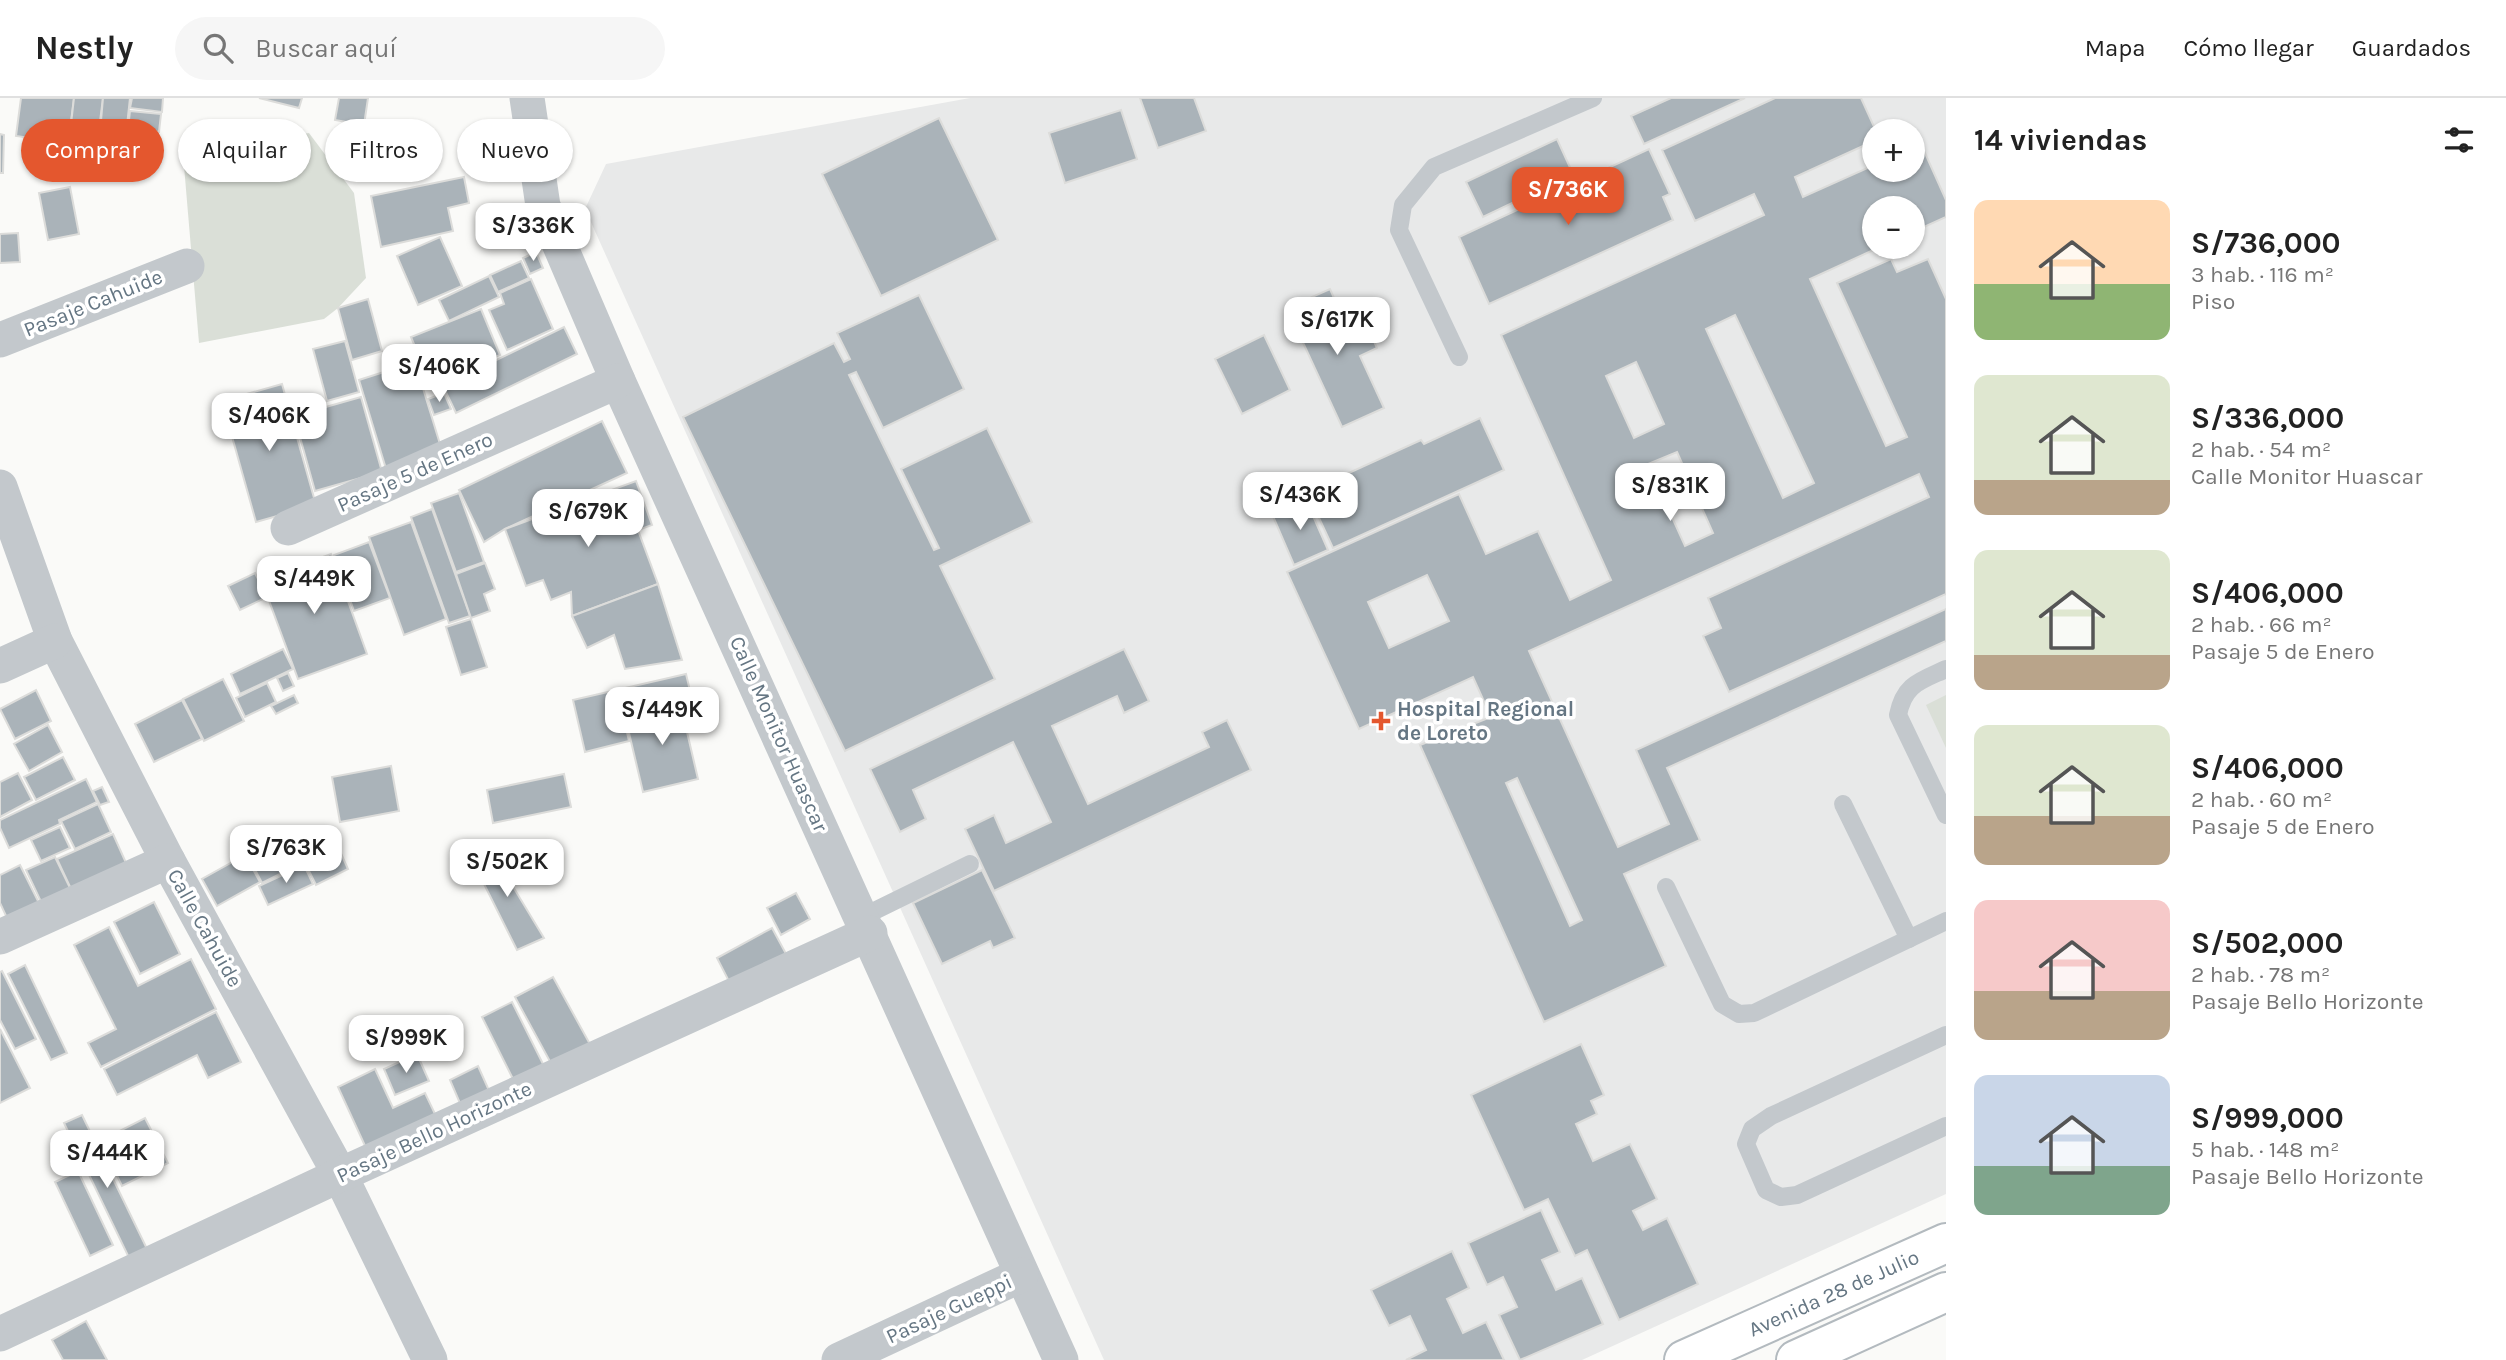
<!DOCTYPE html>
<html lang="es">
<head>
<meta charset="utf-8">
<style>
  :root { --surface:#fff; --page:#f6f6f6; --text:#222; --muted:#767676; --line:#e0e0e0; --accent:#e4572e }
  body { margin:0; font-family:Karla,sans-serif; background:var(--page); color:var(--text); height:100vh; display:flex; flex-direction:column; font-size:26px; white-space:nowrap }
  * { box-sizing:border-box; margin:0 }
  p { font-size:23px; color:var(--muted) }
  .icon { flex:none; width:38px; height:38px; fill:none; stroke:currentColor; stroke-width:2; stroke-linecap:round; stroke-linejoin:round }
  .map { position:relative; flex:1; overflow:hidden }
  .panel { display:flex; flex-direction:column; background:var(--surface); width:560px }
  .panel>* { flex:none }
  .banner { position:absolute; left:21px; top:21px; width:665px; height:63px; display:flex; gap:14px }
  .tools { position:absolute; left:1862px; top:21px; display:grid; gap:14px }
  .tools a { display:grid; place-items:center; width:63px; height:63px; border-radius:50%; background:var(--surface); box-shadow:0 2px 5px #0004; font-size:35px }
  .price { position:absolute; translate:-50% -60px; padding:0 16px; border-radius:14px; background:#fff; color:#222; font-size:23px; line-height:46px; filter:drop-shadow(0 2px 4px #0008) }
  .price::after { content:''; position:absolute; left:50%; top:42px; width:21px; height:16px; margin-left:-10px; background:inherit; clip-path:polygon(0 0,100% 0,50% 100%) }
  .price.on { background:var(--accent); color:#fff }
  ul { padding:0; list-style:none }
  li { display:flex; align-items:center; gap:21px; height:175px; padding:0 28px }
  li span { display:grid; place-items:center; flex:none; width:196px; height:140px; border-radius:14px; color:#555 }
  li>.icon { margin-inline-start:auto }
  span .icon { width:84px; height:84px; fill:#fffc; stroke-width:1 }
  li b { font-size:30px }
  h2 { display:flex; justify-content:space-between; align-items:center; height:84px; padding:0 28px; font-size:30px }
  .tag { padding:0 24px; border-radius:32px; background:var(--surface); box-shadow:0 2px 5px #0004; font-size:24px; line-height:63px }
  .tag.on { background:var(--accent); color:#fff }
  header { display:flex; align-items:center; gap:42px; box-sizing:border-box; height:98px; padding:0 35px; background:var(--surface); border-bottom:2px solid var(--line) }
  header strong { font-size:33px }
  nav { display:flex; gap:38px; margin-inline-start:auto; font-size:24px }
  .search { width:490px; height:63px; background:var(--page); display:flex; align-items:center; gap:18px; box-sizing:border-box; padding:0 24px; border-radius:38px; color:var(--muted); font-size:26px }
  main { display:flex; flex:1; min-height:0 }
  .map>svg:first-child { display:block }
  .built { fill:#e8e9e9; fill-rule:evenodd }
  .green { fill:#dadfd7 }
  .building { fill:#aab3b9; stroke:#dcdcda; stroke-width:2; fill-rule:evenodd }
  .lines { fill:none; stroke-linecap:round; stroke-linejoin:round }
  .secondary-casing { stroke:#b3babf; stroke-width:42 }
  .service { stroke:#c3c8cc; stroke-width:18 }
  .minor { stroke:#c3c8cc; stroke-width:35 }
  .secondary { stroke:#fff; stroke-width:38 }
  .poi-dot { fill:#e4572e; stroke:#fff; stroke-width:2.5 }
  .labels { text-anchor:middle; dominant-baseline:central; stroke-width:7; stroke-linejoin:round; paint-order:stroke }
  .street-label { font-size:21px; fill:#657683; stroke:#fff }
  .poi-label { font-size:21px; font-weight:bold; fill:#657683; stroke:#fff; text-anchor:start }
</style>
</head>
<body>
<header>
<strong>Nestly</strong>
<div class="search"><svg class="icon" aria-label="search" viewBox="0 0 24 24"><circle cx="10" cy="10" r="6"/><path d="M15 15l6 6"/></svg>Buscar aquí</div>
<nav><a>Mapa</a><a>Cómo llegar</a><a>Guardados</a></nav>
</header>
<main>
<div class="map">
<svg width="1946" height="1262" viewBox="0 0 1946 1262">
  <rect width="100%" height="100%" fill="#fafaf8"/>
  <path class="built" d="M 970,0 L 1946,0 L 1946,1096 L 1582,1262 L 1104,1262 L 585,111 L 606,66 ZM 1874,33 L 1913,33 L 1913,72 L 1874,72 ZM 1874,110 L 1913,110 L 1913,149 L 1874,149 Z"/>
  <g class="green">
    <path d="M 309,35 L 354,95 L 366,180 L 338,210 L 324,221 L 199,245 L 183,56 Z"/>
    <path d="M 1946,597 L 1946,650 L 1926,607 Z"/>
  </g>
  <g class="building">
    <path d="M 21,0 L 74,0 L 67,55 L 44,52 L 45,42 L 16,38 Z"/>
    <path d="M 74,0 L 103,0 L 96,55 L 68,52 Z"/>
    <path d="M 103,0 L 130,0 L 126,37 L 100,34 Z"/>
    <path d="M 132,0 L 163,0 L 162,14 L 130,10 Z"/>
    <path d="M 259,0 L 302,0 L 299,10 Z"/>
    <path d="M 339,0 L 368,0 L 364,27 L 335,22 Z"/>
    <path d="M 1140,0 L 1194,0 L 1206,33 L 1158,50 Z"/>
    <path d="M 1671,0 L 1745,0 L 1644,46 L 1631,18 Z"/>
    <path d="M 1775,0 L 1861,0 L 1876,33 L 1874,33 L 1874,43 L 1795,79 L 1803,99 L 1874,67 L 1874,72 L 1913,72 L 1913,49 L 1921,46 L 1946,102 L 1946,119 L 1913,134 L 1913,110 L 1874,110 L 1874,149 L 1880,149 L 1810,181 L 1886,348 L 1907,339 L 1837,185 L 1891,161 L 1897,174 L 1928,161 L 1946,201 L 1946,496 L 1729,594 L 1703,538 L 1721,530 L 1708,500 L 1929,399 L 1919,376 L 1529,553 L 1618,749 L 1669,726 L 1636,652 L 1946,511 L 1946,543 L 1667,670 L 1700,742 L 1624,776 L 1666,868 L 1544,924 L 1420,647 L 1491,619 L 1473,579 L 1359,631 L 1287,474 L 1459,396 L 1486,456 L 1538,433 L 1570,502 L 1611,482 L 1501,237 L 1764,117 L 1754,96 L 1695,123 L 1662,52 ZM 1735,217 L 1814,385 L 1783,400 L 1706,231 ZM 1636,264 L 1664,326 L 1634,340 L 1606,278 ZM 1677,354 L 1713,435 L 1685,448 L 1648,366 ZM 1427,477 L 1449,523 L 1389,550 L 1368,504 ZM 1517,680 L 1582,822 L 1570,828 L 1506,685 Z"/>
    <path d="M 1121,12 L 1137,61 L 1065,85 L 1049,35 Z"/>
    <path d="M 130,13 L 161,16 L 159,34 L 128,31 Z"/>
    <path d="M 939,20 L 998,142 L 881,198 L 822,76 Z"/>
    <path d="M 0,36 L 4,37 L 3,75 L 0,75 Z"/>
    <path d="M 155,36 L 156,59 L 131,60 L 131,37 Z"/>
    <path d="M 101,37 L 129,40 L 125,75 L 97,71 Z"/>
    <path d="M 1557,41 L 1573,76 L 1483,119 L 1466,84 Z"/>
    <path d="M 1649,51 L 1670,96 L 1663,99 L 1673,122 L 1489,206 L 1459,139 Z"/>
    <path d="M 464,79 L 469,105 L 448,110 L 453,133 L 381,149 L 371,98 Z"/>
    <path d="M 70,89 L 79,136 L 48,142 L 39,95 Z"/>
    <path d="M 18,135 L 20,164 L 0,165 L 0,136 Z"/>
    <path d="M 440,139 L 462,188 L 418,207 L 397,158 Z"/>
    <path d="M 536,154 L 543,170 L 530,176 L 523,160 Z"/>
    <path d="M 521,163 L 529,180 L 498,194 L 490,177 Z"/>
    <path d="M 489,178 L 499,199 L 449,223 L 439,202 Z"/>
    <path d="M 531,181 L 553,231 L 507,252 L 489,212 L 504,206 L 500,195 Z"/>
    <path d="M 1330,191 L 1350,236 L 1367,228 L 1377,250 L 1360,258 L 1384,310 L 1342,329 L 1287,210 Z"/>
    <path d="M 919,197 L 964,291 L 883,330 L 856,274 L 849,277 L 934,452 L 939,450 L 901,371 L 987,330 L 1032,424 L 940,468 L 995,581 L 845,653 L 683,319 L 834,245 L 844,264 L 850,261 L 837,235 Z"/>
    <path d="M 368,201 L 382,253 L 352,262 L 338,210 Z"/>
    <path d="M 481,211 L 500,257 L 430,285 L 411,239 Z"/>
    <path d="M 564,229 L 577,256 L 456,315 L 443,288 Z"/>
    <path d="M 1264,237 L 1290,292 L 1242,316 L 1215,261 Z"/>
    <path d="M 345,243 L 359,294 L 327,303 L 313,251 Z"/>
    <path d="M 415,264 L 443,356 L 387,374 L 359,282 Z"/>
    <path d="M 282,286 L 316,407 L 256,424 L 222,303 Z"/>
    <path d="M 444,295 L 451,311 L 434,317 L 428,301 Z"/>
    <path d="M 361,299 L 382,374 L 315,393 L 294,318 Z"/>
    <path d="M 1480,320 L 1504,372 L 1333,450 L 1307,394 L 1421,342 L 1424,346 Z"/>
    <path d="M 602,323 L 627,375 L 505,431 L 484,444 L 459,392 Z"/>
    <path d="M 636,383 L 652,427 L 638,432 L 658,486 L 572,518 L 571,494 L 551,502 L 543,482 L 526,488 L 505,431 Z"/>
    <path d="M 459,395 L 484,464 L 456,474 L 431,405 Z"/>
    <path d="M 1306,402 L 1328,452 L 1294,467 L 1272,416 Z"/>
    <path d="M 432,411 L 470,518 L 449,525 L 411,419 Z"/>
    <path d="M 411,424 L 446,521 L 404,537 L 369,439 Z"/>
    <path d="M 369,444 L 390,500 L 354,513 L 334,457 Z"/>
    <path d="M 331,456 L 367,556 L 298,581 L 261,481 Z"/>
    <path d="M 485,465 L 495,491 L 484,496 L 490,513 L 471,520 L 456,476 Z"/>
    <path d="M 255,475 L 267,499 L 240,512 L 228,488 Z"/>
    <path d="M 658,486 L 682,562 L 625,571 L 614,537 L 587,550 L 572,518 Z"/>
    <path d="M 471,521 L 487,569 L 461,577 L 446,529 Z"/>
    <path d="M 283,551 L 293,571 L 240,596 L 231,576 Z"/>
    <path d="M 1124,551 L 1149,603 L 1124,615 L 1117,598 L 1052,628 L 1088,706 L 1209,649 L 1202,634 L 1227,622 L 1251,672 L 994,793 L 965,731 L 994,717 L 1006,745 L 1051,724 L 1013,644 L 913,692 L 926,721 L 900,734 L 870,671 Z"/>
    <path d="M 288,575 L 294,588 L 283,593 L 277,580 Z"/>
    <path d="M 686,576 L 692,601 L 623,617 L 629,643 L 585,654 L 573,602 Z"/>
    <path d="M 223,581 L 244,623 L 204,643 L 183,601 Z"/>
    <path d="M 267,585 L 276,604 L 245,619 L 236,600 Z"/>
    <path d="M 36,592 L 51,623 L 15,641 L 0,611 Z"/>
    <path d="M 294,597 L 298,605 L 276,616 L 271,608 Z"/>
    <path d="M 182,602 L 202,641 L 154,664 L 135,626 Z"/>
    <path d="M 680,604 L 698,681 L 643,694 L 625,618 Z"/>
    <path d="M 48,627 L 62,654 L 29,673 L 14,646 Z"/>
    <path d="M 63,659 L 75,682 L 36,702 L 24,679 Z"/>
    <path d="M 391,668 L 399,713 L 340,724 L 332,679 Z"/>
    <path d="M 18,675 L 32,702 L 0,719 L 0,684 Z"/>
    <path d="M 564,676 L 571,709 L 493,725 L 487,692 Z"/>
    <path d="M 86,681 L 97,704 L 59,722 L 60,726 L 9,750 L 0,730 L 0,722 Z"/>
    <path d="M 102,689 L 109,704 L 100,707 L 93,693 Z"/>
    <path d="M 98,706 L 111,734 L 75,751 L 61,723 Z"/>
    <path d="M 60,729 L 70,750 L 41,763 L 31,742 Z"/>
    <path d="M 113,736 L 127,767 L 72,793 L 57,761 Z"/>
    <path d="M 309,741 L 317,758 L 291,771 L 282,754 Z"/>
    <path d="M 274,745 L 288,772 L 262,785 L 248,758 Z"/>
    <path d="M 498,748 L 506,777 L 544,840 L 517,852 L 484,786 L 476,750 Z"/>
    <path d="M 339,751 L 348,771 L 316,787 L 306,767 Z"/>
    <path d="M 245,757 L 260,784 L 217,808 L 202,781 Z"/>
    <path d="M 55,759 L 72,794 L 43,808 L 26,772 Z"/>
    <path d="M 20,767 L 39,805 L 7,820 L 0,805 L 0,777 Z"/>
    <path d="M 304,767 L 313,786 L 268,807 L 259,788 Z"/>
    <path d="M 982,772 L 1015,840 L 993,850 L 990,843 L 942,866 L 913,805 Z"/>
    <path d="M 796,795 L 810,821 L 781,837 L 767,810 Z"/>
    <path d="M 154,804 L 180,856 L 140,876 L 114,824 Z"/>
    <path d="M 109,829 L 138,888 L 191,861 L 216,911 L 101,969 L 88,945 L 116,931 L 74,847 Z"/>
    <path d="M 772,830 L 791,865 L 735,895 L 717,860 Z"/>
    <path d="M 25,867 L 67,955 L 51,962 L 8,876 Z"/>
    <path d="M 2,873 L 36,941 L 15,951 L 0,922 L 0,874 Z"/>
    <path d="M 553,879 L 591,948 L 553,969 L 515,899 Z"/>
    <path d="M 512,904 L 547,974 L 517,989 L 482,919 Z"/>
    <path d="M 216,914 L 241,964 L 208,980 L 197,957 L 117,997 L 104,971 Z"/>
    <path d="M 0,931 L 30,990 L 0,1005 Z"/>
    <path d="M 1581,946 L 1604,997 L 1591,1003 L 1597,1016 L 1576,1026 L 1593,1063 L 1630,1046 L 1657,1101 L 1633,1113 L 1643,1132 L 1667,1120 L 1698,1186 L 1619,1222 L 1587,1152 L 1575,1158 L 1548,1101 L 1524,1112 L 1471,997 Z"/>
    <path d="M 417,956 L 429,983 L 395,997 L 384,971 Z"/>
    <path d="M 478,968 L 491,997 L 462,1010 L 450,982 Z"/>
    <path d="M 375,971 L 393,1010 L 425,995 L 436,1018 L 366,1050 L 338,989 Z"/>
    <path d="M 82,1017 L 150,1157 L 132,1166 L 64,1025 Z"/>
    <path d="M 145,1020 L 168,1065 L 122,1088 L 100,1043 Z"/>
    <path d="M 78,1073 L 113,1147 L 90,1158 L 55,1084 Z"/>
    <path d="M 1541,1112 L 1560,1154 L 1542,1162 L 1556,1192 L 1582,1180 L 1603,1226 L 1520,1262 L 1499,1217 L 1517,1209 L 1503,1179 L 1487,1187 L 1468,1145 Z"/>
    <path d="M 1452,1153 L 1469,1190 L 1447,1201 L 1463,1235 L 1486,1224 L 1504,1262 L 1406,1262 L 1426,1252 L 1410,1218 L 1389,1228 L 1371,1192 Z"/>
    <path d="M 86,1223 L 107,1262 L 63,1262 L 52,1242 Z"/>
  </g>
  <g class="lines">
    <g class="secondary-casing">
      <g id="secondary">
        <path id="s1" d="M 1684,1262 L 1946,1145"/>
        <path d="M 1796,1262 L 1946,1194"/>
      </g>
    </g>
    <g class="service">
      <path d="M 1459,259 L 1399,132 L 1403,107 L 1434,69 L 1593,0"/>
      <path d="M 1946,571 C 1920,583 1904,586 1898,617 L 1946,717"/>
      <path d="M 1843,706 L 1909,841"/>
      <path d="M 1666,789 L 1722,906 L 1739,916 L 1754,915 L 1946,823"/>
      <path d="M 862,819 L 970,766"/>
      <path d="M 1946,937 L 1771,1018 L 1752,1031 L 1746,1046 L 1766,1092 L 1781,1099 L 1797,1097 L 1946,1028"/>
    </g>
    <g class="minor">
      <path d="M 527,0 L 543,108 L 618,283 L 1061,1262"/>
      <path d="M 0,242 L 187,168"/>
      <path d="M 0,389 L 55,543 L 168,763 L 340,1077 L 430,1262"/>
      <path d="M 288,430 L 618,283"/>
      <path d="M 0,568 L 55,543"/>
      <path d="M 0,839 L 168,763"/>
      <path d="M 0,1236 L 340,1077 L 870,835"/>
      <path d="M 839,1262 L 1021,1177"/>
    </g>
    <use href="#secondary" class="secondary"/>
  </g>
  <path class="poi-dot" d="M1377.5 612.5h7v7h7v7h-7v7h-7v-7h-7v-7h7z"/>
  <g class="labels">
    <g class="street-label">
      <text transform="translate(93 205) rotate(-22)">Pasaje Cahuide</text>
      <text transform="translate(415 374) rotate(-24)">Pasaje 5 de Enero</text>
      <text transform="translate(779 636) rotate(66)">Calle Monitor Huascar</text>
      <text transform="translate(205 830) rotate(61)">Calle Cahuide</text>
      <text transform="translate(434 1034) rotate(-25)">Pasaje Bello Horizonte</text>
      <text stroke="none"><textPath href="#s1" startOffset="164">Avenida 28 de Julio</textPath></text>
      <text transform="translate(949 1211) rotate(-25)">Pasaje Gueppi</text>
    </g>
    <g class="poi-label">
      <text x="1397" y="611">Hospital Regional<tspan x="1397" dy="24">de Loreto</tspan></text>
    </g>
  </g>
</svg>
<div class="tools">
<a>+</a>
<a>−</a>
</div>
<b class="price on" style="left:1568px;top:129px">S/736K</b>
<b class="price" style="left:533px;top:165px">S/336K</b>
<b class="price" style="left:1337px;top:259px">S/617K</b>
<b class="price" style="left:439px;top:306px">S/406K</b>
<b class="price" style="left:269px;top:355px">S/406K</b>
<b class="price" style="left:1670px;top:425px">S/831K</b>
<b class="price" style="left:1300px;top:434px">S/436K</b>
<b class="price" style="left:588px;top:451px">S/679K</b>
<b class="price" style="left:314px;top:518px">S/449K</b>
<b class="price" style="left:662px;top:649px">S/449K</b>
<b class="price" style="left:286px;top:787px">S/763K</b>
<b class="price" style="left:507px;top:801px">S/502K</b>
<b class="price" style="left:406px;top:977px">S/999K</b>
<b class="price" style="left:107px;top:1092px">S/444K</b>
<div class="banner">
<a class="tag on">Comprar</a>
<a class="tag">Alquilar</a>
<a class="tag">Filtros</a>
<a class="tag">Nuevo</a>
</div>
</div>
<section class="panel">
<h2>14 viviendas<svg class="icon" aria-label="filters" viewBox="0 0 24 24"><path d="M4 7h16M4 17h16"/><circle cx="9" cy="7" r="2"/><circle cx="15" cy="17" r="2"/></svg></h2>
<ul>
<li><span style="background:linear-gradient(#ffd9b3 60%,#8fb573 0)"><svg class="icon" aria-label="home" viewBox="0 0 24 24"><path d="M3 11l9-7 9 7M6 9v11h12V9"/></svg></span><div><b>S/736,000</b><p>3 hab. · 116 m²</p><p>Piso</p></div></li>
<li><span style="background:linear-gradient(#dfe7d0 75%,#b9a48a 0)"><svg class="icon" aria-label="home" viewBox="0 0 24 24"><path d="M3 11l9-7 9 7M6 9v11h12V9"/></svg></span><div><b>S/336,000</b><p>2 hab. · 54 m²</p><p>Calle Monitor Huascar</p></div></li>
<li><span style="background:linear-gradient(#dfe7d0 75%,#b9a48a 0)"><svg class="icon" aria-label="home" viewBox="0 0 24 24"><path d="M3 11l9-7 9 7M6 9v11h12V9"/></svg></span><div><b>S/406,000</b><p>2 hab. · 66 m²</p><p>Pasaje 5 de Enero</p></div></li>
<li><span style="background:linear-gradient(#dfe7d0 65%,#b9a48a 0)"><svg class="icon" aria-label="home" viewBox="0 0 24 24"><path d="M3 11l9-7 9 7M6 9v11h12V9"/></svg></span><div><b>S/406,000</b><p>2 hab. · 60 m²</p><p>Pasaje 5 de Enero</p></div></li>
<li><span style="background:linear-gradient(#f6c9c9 65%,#b9a48a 0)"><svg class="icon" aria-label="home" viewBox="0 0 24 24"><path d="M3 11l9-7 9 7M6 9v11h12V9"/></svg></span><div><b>S/502,000</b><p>2 hab. · 78 m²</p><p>Pasaje Bello Horizonte</p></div></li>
<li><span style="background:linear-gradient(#c9d6e8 65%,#7fa58c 0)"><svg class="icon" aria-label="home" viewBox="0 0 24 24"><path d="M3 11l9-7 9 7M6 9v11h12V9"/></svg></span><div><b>S/999,000</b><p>5 hab. · 148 m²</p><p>Pasaje Bello Horizonte</p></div></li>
</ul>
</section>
</main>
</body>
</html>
